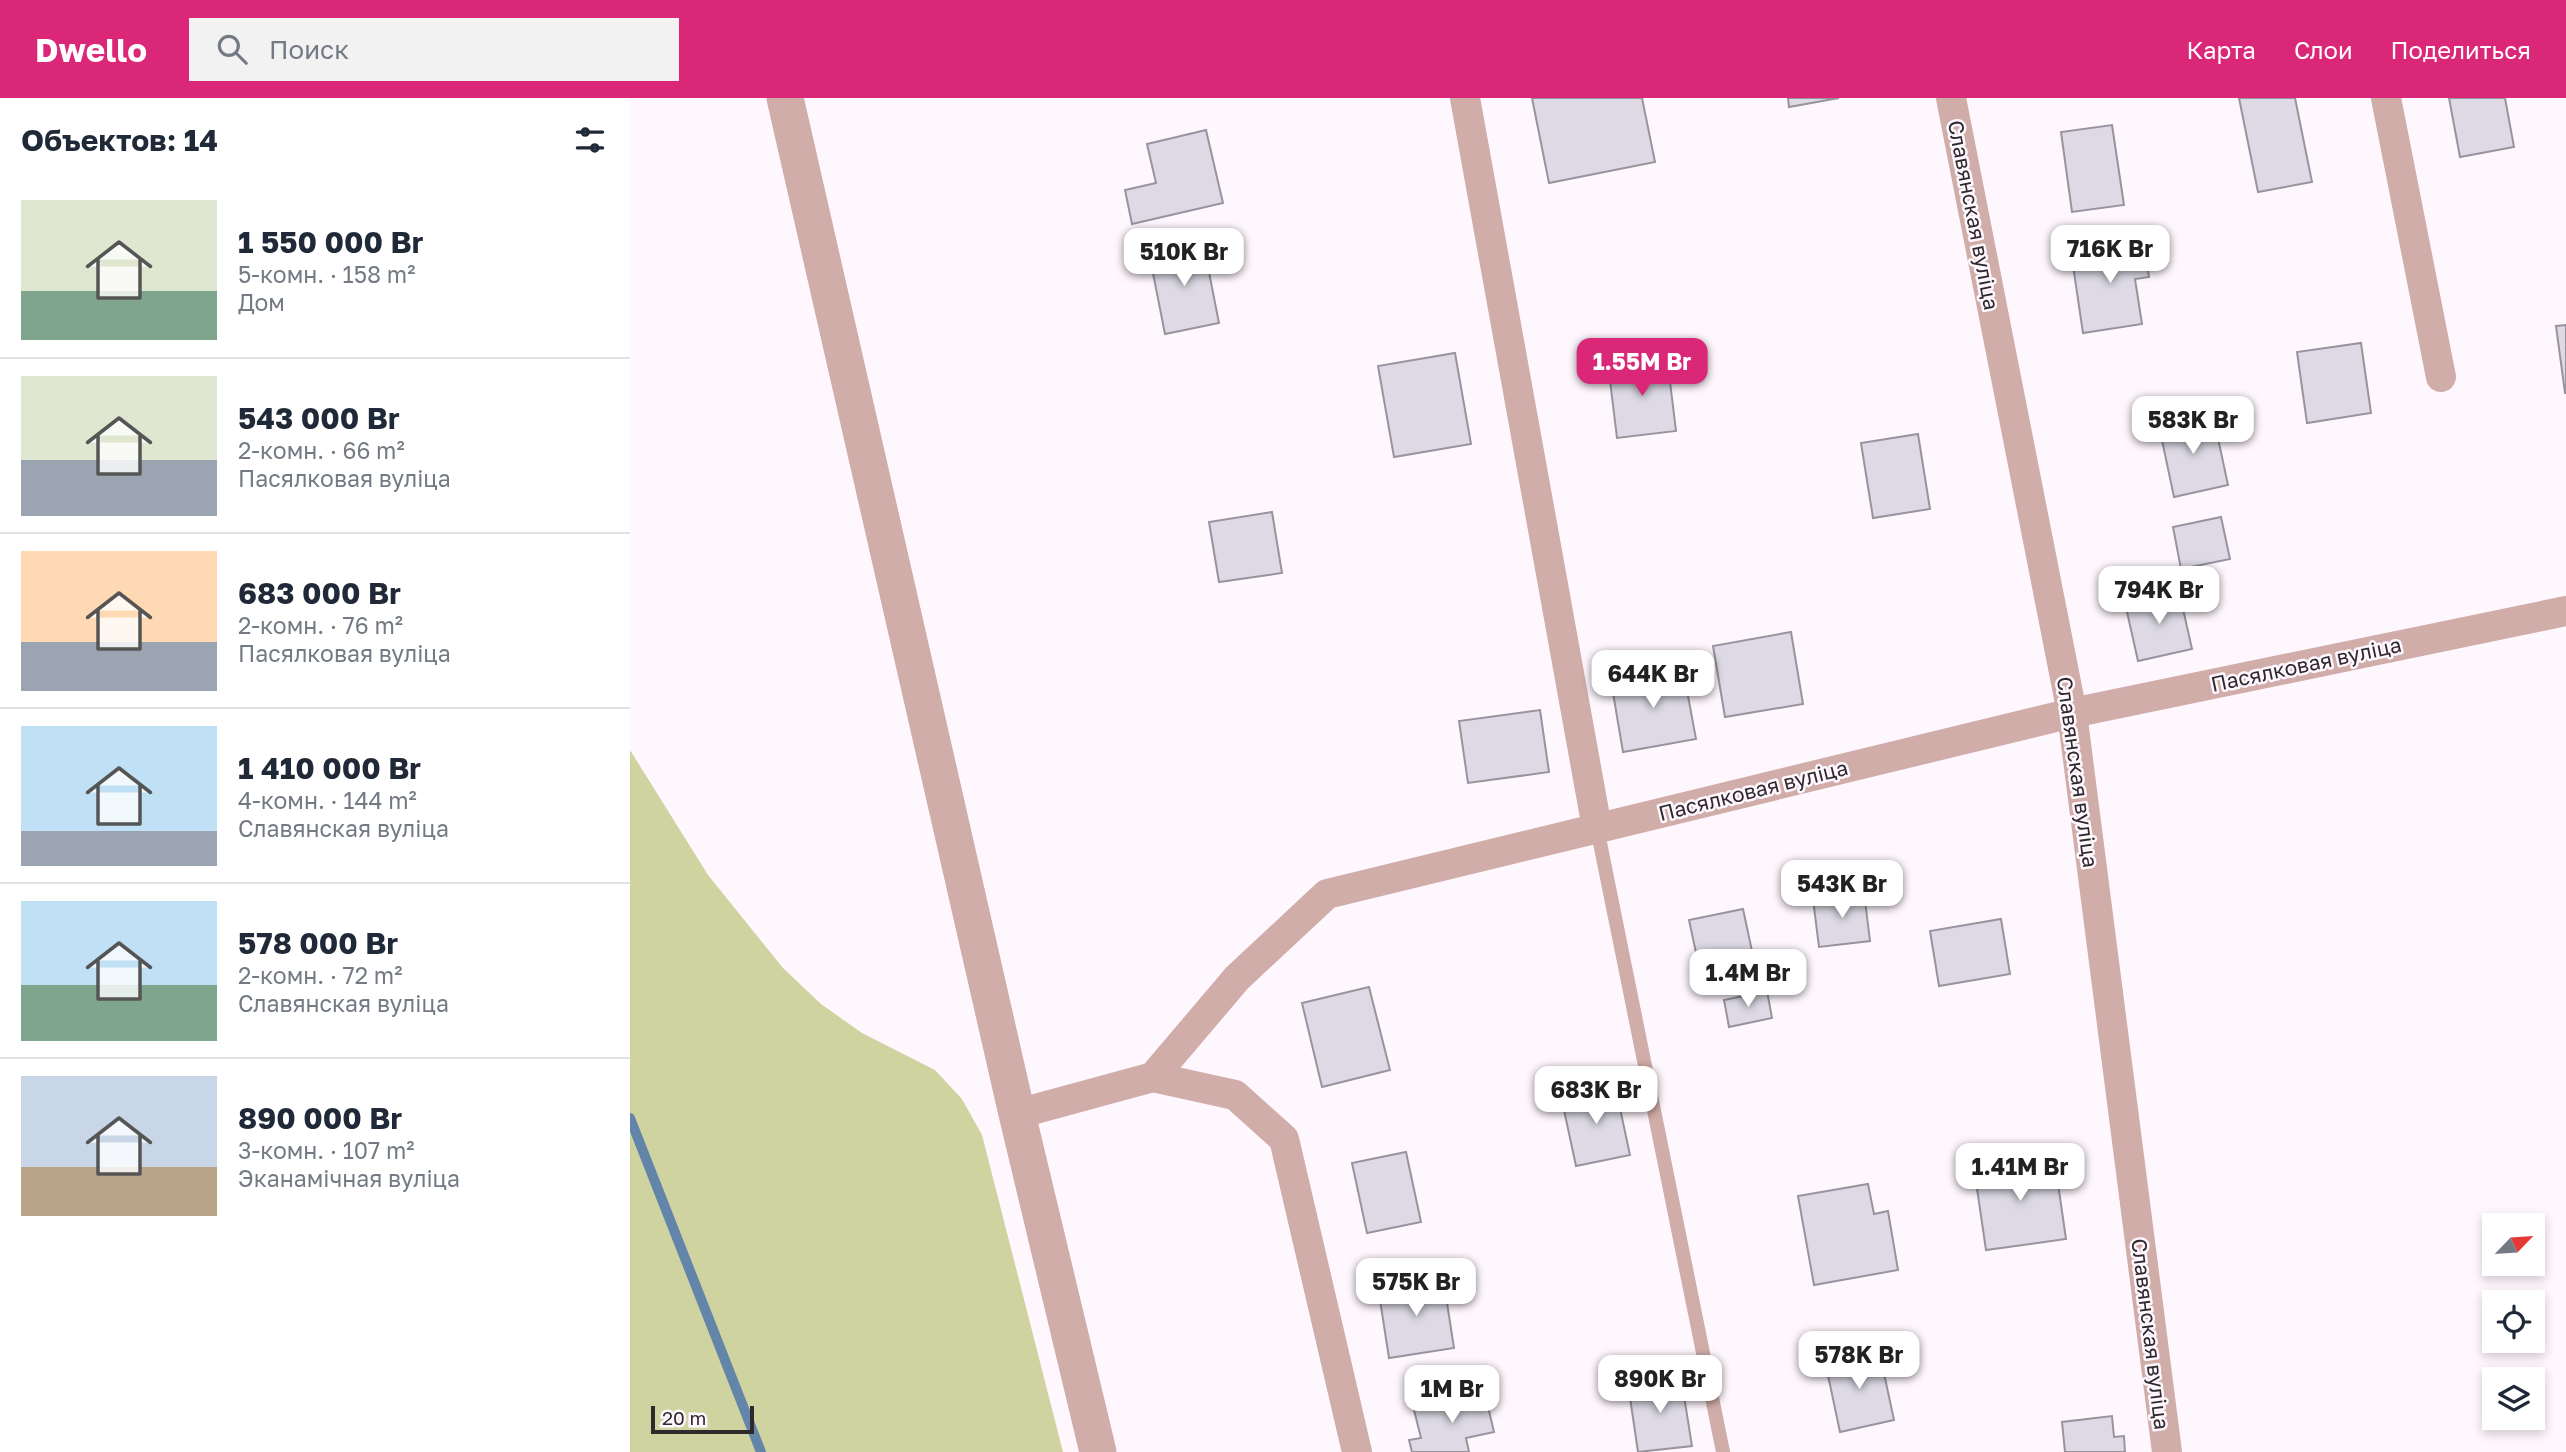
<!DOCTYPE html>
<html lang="ru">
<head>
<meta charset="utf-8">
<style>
  :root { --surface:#fff; --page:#f2f2f3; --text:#1f2937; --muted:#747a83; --line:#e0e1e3; --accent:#db2777 }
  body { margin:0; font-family:"Golos Text",sans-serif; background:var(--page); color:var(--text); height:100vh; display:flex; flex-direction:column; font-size:26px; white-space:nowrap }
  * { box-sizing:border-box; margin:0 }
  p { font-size:23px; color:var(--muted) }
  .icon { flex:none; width:38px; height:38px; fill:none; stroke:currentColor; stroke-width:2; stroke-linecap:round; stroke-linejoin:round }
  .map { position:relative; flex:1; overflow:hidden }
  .drawer { display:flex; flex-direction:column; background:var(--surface); width:630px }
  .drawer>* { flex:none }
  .needle { width:46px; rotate:65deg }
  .fabs { position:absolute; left:1852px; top:1115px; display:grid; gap:14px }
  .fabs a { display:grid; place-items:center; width:63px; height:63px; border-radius:0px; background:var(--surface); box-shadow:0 4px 10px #0003; font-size:35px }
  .scale { position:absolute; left:21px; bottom:18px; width:103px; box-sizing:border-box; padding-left:7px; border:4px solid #2d292c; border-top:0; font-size:19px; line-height:24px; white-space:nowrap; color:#2d292c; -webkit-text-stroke:5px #fff7fe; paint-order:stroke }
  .price { position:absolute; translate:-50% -60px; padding:0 16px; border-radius:14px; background:#fff; color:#222; font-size:23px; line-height:46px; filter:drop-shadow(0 2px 4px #0008) }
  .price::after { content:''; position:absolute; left:50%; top:42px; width:21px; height:16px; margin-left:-10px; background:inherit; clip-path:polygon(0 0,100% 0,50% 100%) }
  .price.active { background:var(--accent); color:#fff }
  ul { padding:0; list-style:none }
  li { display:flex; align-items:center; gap:21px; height:175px; padding:0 21px }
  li+li { border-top:2px solid var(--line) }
  li span { display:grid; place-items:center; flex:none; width:196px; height:140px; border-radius:0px; color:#555 }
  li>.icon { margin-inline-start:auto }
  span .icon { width:84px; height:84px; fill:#fffc; stroke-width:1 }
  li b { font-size:30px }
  h2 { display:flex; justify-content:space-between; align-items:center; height:84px; padding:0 21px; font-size:30px }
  header { display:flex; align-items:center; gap:42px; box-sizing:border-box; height:98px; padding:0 35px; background:var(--accent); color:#fff }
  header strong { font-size:33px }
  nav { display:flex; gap:38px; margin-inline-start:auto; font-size:24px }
  .search { width:490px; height:63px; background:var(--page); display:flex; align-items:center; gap:18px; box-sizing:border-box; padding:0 24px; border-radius:0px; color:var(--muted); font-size:26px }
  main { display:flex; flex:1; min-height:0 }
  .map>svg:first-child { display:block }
  .green { fill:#cfd3a0 }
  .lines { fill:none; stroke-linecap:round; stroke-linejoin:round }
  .stream { stroke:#6485aa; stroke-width:10 }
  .building { fill:#dddae5; stroke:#97949e; stroke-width:2 }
  .service { stroke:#d0ada9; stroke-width:14 }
  .minor { stroke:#d0ada9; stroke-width:30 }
  .tertiary { stroke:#d0ada9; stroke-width:37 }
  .labels { text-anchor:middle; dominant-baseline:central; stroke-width:5; stroke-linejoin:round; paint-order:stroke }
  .street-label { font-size:21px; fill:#2d292c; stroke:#fff7fe }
</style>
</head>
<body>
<header>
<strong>Dwello</strong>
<div class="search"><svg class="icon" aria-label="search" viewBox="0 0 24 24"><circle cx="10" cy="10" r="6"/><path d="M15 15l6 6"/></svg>Поиск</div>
<nav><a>Карта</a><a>Слои</a><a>Поделиться</a></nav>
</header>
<main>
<section class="drawer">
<h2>Объектов: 14<svg class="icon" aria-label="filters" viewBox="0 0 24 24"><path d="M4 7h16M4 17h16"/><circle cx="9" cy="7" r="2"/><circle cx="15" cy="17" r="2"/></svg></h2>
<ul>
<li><span style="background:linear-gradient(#dfe7d0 65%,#7fa58c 0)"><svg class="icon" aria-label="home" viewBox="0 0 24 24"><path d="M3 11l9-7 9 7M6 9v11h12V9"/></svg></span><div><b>1 550 000 Br</b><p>5-комн. · 158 m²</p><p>Дом</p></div></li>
<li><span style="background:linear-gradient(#dfe7d0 60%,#9aa5b1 0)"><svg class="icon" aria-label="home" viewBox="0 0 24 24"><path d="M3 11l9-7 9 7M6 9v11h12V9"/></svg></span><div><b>543 000 Br</b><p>2-комн. · 66 m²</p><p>Пасялковая вуліца</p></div></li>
<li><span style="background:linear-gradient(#ffd9b3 65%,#9aa5b1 0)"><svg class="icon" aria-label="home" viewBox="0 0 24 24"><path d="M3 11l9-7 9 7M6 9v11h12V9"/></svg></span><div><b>683 000 Br</b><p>2-комн. · 76 m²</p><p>Пасялковая вуліца</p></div></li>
<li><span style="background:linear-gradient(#bfe0f5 75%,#9aa5b1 0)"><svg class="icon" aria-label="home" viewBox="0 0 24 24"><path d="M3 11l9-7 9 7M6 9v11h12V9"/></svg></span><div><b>1 410 000 Br</b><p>4-комн. · 144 m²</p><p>Славянская вуліца</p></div></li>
<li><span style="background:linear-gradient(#bfe0f5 60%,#7fa58c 0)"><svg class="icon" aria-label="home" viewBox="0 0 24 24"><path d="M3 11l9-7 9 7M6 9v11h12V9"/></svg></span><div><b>578 000 Br</b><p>2-комн. · 72 m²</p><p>Славянская вуліца</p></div></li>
<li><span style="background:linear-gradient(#c9d6e8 65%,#b9a48a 0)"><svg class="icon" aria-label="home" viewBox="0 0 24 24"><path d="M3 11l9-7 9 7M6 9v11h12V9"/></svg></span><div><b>890 000 Br</b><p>3-комн. · 107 m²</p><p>Эканамічная вуліца</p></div></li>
</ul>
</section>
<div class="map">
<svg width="1936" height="1354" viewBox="0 0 1936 1354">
  <rect width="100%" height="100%" fill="#fff7fe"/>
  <path class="green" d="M 0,652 L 78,777 L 153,870 L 191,906 L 232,935 L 305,972 L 332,1001 L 352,1037 L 433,1354 L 0,1354 Z"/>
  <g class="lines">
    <path class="stream" d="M 0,1020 L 131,1354"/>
  </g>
  <g class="building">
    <path d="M 902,0 L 1012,0 L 1025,64 L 919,85 Z"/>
    <path d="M 1158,0 L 1209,0 L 1159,9 Z"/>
    <path d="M 1609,0 L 1665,0 L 1682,84 L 1628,94 Z"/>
    <path d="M 1819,0 L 1875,0 L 1884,49 L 1830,59 Z"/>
    <path d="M 1482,27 L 1494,107 L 1442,114 L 1431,34 Z"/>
    <path d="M 576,32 L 593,105 L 502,126 L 495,92 L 526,85 L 517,46 Z"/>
    <path d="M 1514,143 L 1519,179 L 1505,181 L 1512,226 L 1453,235 L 1441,154 Z"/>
    <path d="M 573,144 L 589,225 L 535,236 L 519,155 Z"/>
    <path d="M 1936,227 L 1936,295 L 1935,295 L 1926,228 Z"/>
    <path d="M 1731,245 L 1741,315 L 1677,325 L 1667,254 Z"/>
    <path d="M 825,255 L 841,346 L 764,359 L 748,268 Z"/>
    <path d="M 1037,259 L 1046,333 L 987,340 L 978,266 Z"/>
    <path d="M 1583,317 L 1598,387 L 1544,399 L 1529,328 Z"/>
    <path d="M 1288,336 L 1300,411 L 1243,420 L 1231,345 Z"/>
    <path d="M 642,414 L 652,475 L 589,484 L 579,424 Z"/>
    <path d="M 1591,419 L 1600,461 L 1551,471 L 1543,429 Z"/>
    <path d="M 1549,493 L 1562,551 L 1508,563 L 1495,505 Z"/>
    <path d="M 1161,534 L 1173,606 L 1095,619 L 1083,548 Z"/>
    <path d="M 1053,571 L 1066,641 L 993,654 L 981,583 Z"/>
    <path d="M 910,612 L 919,674 L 838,685 L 829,623 Z"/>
    <path d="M 1234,794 L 1240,843 L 1189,849 L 1183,801 Z"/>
    <path d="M 1113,811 L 1128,881 L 1074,892 L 1059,822 Z"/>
    <path d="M 1371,821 L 1380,876 L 1309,888 L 1300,833 Z"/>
    <path d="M 739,889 L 760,972 L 692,989 L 672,905 Z"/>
    <path d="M 1137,893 L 1142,920 L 1099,929 L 1094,902 Z"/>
    <path d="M 985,987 L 1000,1057 L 946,1068 L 931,998 Z"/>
    <path d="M 776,1054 L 791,1124 L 737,1135 L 722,1065 Z"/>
    <path d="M 1424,1058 L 1436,1141 L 1356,1152 L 1344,1070 Z"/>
    <path d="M 1238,1086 L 1244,1116 L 1258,1113 L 1268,1172 L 1184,1187 L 1168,1098 Z"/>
    <path d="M 813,1179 L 824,1250 L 759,1260 L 748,1189 Z"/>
    <path d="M 1249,1252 L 1264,1322 L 1210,1334 L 1195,1263 Z"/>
    <path d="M 1051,1279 L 1062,1348 L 1008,1354 L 998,1286 Z"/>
    <path d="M 855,1296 L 864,1334 L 836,1340 L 839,1354 L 782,1354 L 779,1342 L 791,1340 L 784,1312 Z"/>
    <path d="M 1482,1318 L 1484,1339 L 1494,1338 L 1495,1354 L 1435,1354 L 1432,1324 Z"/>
  </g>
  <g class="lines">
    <path class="service" d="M 967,730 L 1093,1354"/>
    <g class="minor">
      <path d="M 835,0 L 967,730"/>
      <path d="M 1321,0 L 1442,615 L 1537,1354"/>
      <path d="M 1756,0 L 1811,279"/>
      <path d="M 523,979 L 605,997 L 654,1041 L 727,1354"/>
      <path d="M 387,1016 L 523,979 L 607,880 L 697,796 L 1442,615 L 1936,513"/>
    </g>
    <path class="tertiary" d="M 155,0 L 387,1016 L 468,1354"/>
  </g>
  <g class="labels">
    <g class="street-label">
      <text transform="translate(1344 117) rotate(79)">Славянская вуліца</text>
      <text transform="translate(1676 566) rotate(-12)">Пасялковая вуліца</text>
      <text transform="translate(1448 674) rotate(82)">Славянская вуліца</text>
      <text transform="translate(1123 692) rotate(-14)">Пасялковая вуліца</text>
      <text transform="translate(1521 1236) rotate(83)">Славянская вуліца</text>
    </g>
  </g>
</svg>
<div class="fabs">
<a><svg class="needle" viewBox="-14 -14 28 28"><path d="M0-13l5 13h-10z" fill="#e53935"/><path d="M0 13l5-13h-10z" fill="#747a83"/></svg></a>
<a><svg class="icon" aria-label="locate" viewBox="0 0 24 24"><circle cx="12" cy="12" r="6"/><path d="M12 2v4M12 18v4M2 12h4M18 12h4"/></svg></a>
<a><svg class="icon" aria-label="layers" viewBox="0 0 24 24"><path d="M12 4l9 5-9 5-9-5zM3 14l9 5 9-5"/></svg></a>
</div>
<div class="scale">20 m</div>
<b class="price" style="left:1480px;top:187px">716K Br</b>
<b class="price" style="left:554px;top:190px">510K Br</b>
<b class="price active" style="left:1012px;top:300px">1.55M Br</b>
<b class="price" style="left:1563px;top:358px">583K Br</b>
<b class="price" style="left:1529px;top:528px">794K Br</b>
<b class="price" style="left:1023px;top:612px">644K Br</b>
<b class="price" style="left:1212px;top:822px">543K Br</b>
<b class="price" style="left:1118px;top:911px">1.4M Br</b>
<b class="price" style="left:966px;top:1028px">683K Br</b>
<b class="price" style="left:1390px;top:1105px">1.41M Br</b>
<b class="price" style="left:786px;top:1220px">575K Br</b>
<b class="price" style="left:1229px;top:1293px">578K Br</b>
<b class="price" style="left:1030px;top:1317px">890K Br</b>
<b class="price" style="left:822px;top:1327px">1M Br</b>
</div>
</main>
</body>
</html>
